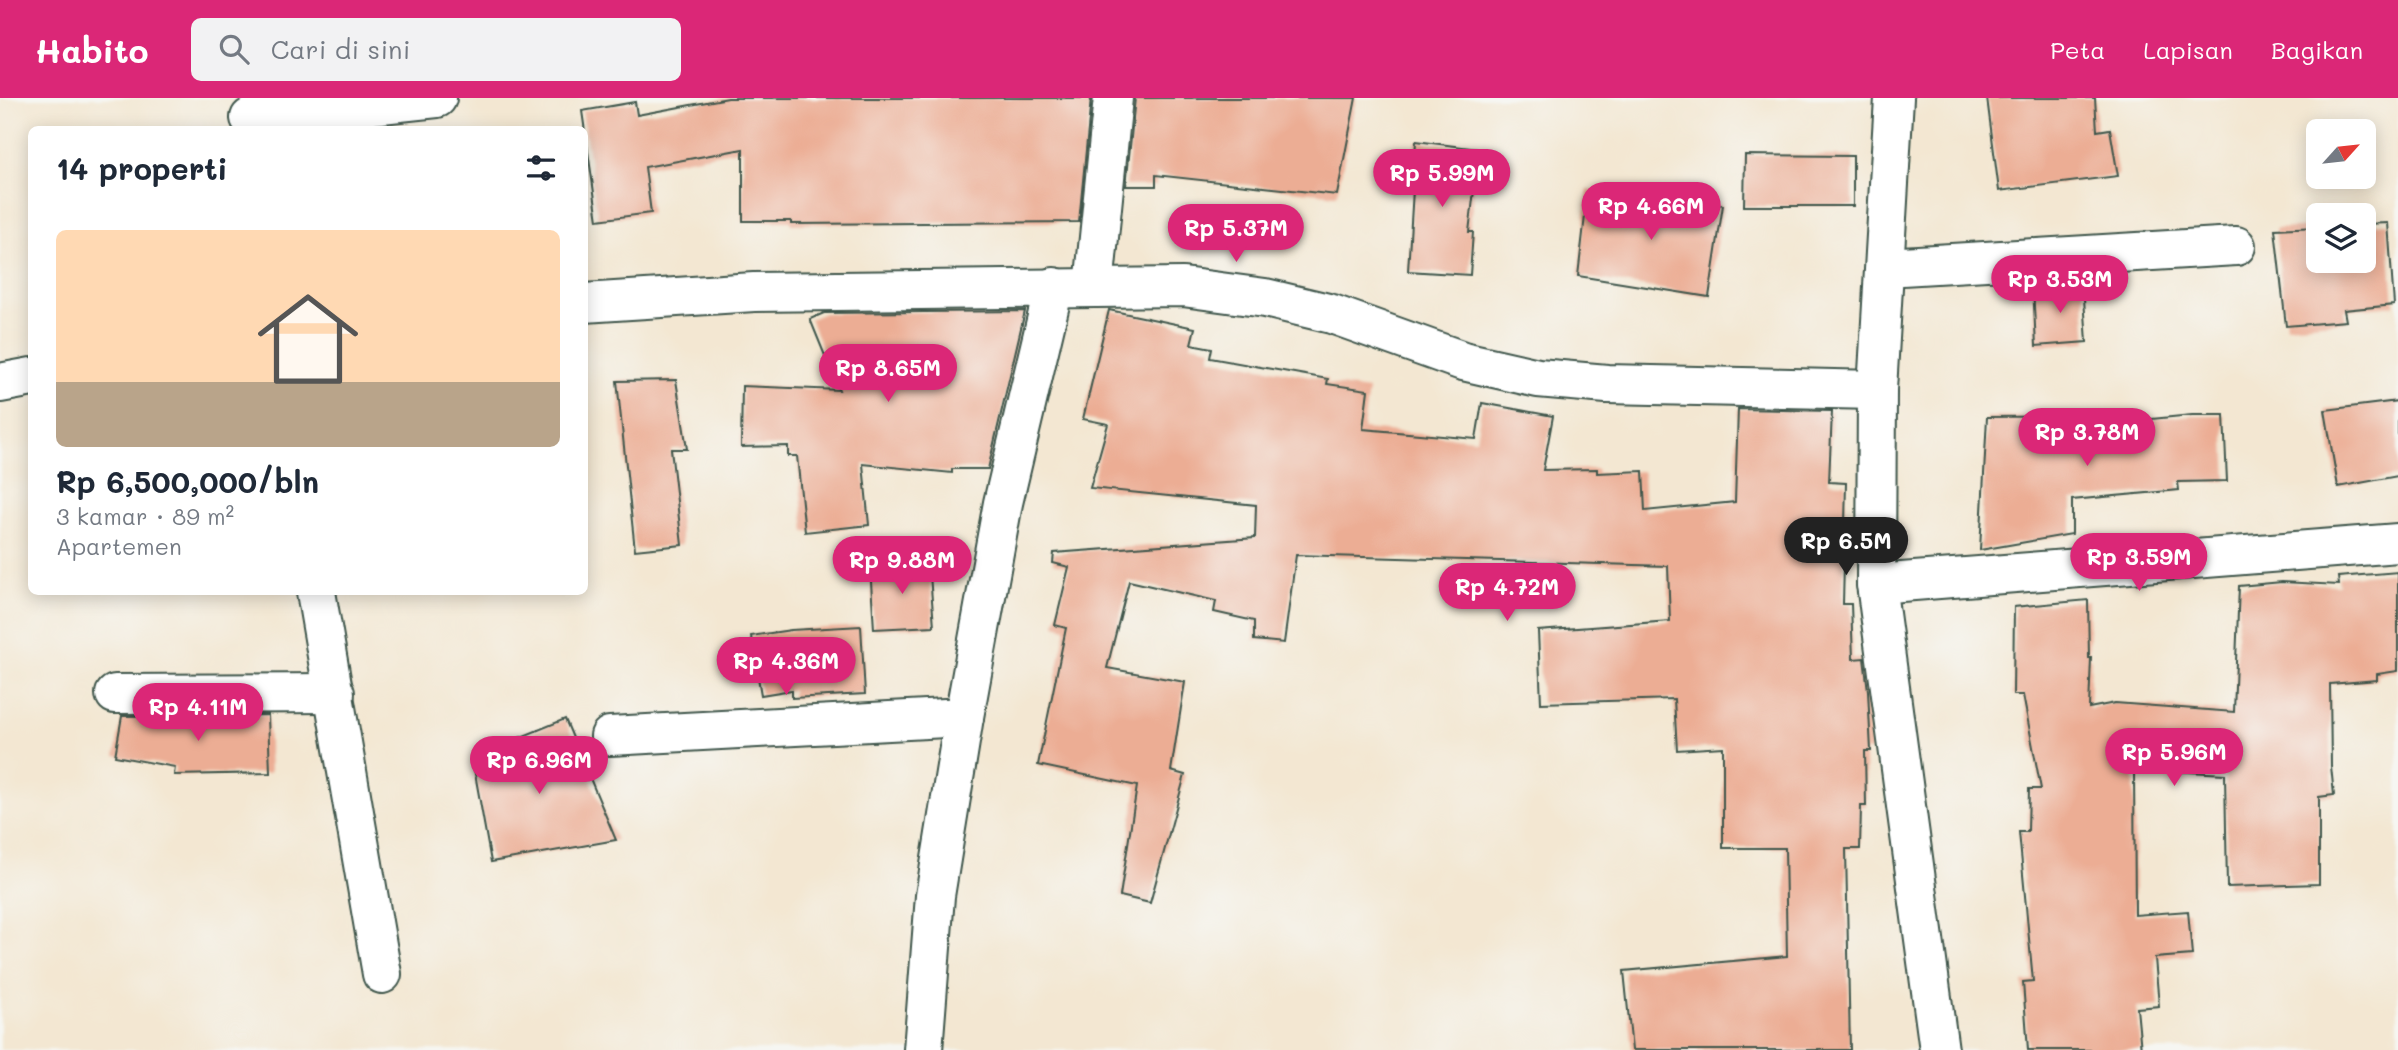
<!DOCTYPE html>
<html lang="id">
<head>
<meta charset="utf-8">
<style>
  :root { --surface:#fff; --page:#f2f2f3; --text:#1f2937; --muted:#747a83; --line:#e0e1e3; --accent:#db2777 }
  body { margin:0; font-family:Mali,sans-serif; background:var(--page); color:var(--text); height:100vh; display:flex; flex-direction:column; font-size:26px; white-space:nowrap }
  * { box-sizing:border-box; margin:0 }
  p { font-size:23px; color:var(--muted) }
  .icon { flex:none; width:38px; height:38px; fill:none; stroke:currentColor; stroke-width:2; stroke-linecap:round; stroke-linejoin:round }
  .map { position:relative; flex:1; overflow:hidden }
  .side { position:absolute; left:28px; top:28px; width:560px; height:469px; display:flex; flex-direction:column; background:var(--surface); border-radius:10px; box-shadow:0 4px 18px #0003 }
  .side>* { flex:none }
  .needle { width:46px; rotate:63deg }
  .tools { position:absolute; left:2306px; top:21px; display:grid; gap:14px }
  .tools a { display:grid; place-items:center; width:70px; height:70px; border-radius:10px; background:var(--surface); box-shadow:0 4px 18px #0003; font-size:35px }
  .price { position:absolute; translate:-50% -60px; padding:0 16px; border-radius:24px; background:var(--accent); color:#fff; font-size:23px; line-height:46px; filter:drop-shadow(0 2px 4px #0008) }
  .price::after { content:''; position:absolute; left:50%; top:42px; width:21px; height:16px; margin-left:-10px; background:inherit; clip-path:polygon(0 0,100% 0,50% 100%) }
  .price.current { background:#222; color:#fff }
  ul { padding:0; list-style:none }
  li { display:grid; align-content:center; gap:14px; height:371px; padding:0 28px }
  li+li { border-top:2px solid var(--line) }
  li span { display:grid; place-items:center; height:217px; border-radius:10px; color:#555 }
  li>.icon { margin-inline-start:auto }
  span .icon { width:126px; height:126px; fill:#fffc; stroke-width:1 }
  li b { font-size:30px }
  h2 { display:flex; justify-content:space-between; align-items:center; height:84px; padding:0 28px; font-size:30px }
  header { display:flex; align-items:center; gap:42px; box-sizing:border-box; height:98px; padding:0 35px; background:var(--accent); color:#fff }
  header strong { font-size:33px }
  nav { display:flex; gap:38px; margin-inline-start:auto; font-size:24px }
  .search { width:490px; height:63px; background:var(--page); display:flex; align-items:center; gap:18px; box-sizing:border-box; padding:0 24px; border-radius:10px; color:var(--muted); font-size:26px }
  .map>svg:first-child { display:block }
  .building { fill:#ecad94 }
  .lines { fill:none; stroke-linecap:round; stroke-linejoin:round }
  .minor-casing { stroke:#3f564c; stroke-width:42 }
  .minor { stroke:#fff; stroke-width:38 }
</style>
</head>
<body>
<header>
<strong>Habito</strong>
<div class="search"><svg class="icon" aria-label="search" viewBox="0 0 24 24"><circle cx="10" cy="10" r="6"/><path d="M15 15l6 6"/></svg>Cari di sini</div>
<nav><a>Peta</a><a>Lapisan</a><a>Bagikan</a></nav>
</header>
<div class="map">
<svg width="2398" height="952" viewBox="0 0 2398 952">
  <rect width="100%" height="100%" fill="#f6f6f2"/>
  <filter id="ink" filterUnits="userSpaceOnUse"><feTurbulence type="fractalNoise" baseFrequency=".0143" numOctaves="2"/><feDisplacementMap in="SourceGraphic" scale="14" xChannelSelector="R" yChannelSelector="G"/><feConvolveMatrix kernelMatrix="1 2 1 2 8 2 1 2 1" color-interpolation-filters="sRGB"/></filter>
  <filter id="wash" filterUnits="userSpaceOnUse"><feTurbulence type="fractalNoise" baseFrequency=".00686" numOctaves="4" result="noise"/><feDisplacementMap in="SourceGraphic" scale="28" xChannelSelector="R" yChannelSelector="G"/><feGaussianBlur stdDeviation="1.57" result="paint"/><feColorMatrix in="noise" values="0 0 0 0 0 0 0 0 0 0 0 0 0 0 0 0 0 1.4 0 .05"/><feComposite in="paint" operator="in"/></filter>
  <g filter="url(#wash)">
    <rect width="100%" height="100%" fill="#f3e7d2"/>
    <g id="blocks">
      <g class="building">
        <path d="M 728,0 L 1091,0 L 1079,124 L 791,126 L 791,123 L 743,123 L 743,51 L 645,69 L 651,115 L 598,122 L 582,13 L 635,4 L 637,17 Z"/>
        <path d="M 1135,0 L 1356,0 L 1337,97 L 1156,77 L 1156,88 L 1126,88 Z"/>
        <path d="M 1987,0 L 2095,0 L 2097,33 L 2110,31 L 2118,78 L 1999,93 Z"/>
        <path d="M 1416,43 L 1479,51 L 1469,134 L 1473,134 L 1470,177 L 1408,173 Z"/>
        <path d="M 1745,57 L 1853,58 L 1853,108 L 1744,108 Z"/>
        <path d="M 1588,92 L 1674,103 L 1675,97 L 1723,107 L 1709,199 L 1578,178 Z"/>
        <path d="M 2388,125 L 2394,207 L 2344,212 L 2346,223 L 2286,228 L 2275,131 L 2319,129 L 2319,163 L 2364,163 L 2364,126 Z"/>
        <path d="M 2083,186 L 2087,244 L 2036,248 L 2033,188 Z"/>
        <path d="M 1109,212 L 1195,230 L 1191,246 L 1212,250 L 1210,260 L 1328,281 L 1327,286 L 1368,292 L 1363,331 L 1476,341 L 1482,305 L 1553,318 L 1543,372 L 1597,371 L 1597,375 L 1643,373 L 1645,413 L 1735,404 L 1738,311 L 1832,313 L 1829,384 L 1846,385 L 1843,506 L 1851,506 L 1853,561 L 1864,560 L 1868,593 L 1871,653 L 1865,653 L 1866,708 L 1861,708 L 1860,751 L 1846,751 L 1850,952 L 1632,952 L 1624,873 L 1787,858 L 1785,750 L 1723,750 L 1723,649 L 1677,652 L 1674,601 L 1541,605 L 1538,533 L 1670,523 L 1668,468 L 1296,457 L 1284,545 L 1254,542 L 1254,523 L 1214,514 L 1216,503 L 1129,483 L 1107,570 L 1185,584 L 1171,673 L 1185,677 L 1150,805 L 1120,798 L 1137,688 L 1038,667 L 1066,530 L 1055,527 L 1069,469 L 1053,465 L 1054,455 L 1255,440 L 1256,407 L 1090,390 L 1108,326 L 1083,321 Z"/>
        <path d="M 1025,213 L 988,371 L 952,371 L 952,375 L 863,366 L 869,427 L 805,434 L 797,358 L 788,358 L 788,348 L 741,349 L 742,288 L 839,292 L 810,221 L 824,215 Z"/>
        <path d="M 676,282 L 687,351 L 671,351 L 682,447 L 635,452 L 617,283 Z"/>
        <path d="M 2398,303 L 2398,378 L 2338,389 L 2325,312 Z"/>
        <path d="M 2192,317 L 2224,317 L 2227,383 L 2178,384 L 2179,392 L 2072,402 L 2072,436 L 1980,452 L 1987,319 L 2091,318 L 2091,327 Z"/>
        <path d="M 929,464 L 934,528 L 874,531 L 870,468 Z"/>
        <path d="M 2398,474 L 2398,573 L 2377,576 L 2377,582 L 2330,586 L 2331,668 L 2334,697 L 2319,699 L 2319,786 L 2227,789 L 2225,676 L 2134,671 L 2135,817 L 2188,813 L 2192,857 L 2155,860 L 2159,908 L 2137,910 L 2141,952 L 2028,952 L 2023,884 L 2033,883 L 2019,734 L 2028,734 L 2029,691 L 2041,691 L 2023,597 L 2013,597 L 2014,509 L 2088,502 L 2089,560 L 2091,560 L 2089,610 L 2115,605 L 2234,614 L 2239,488 L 2282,484 L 2339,487 L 2338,479 Z"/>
        <path d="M 861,528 L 865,596 L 792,600 L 792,592 L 761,597 L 751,538 L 791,532 Z"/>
        <path d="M 268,617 L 270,675 L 174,677 L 175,669 L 115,658 L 122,618 Z"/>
        <path d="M 565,621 L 616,742 L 491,764 L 472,659 Z"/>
      </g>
    </g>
  </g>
  <g filter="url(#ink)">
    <use href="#blocks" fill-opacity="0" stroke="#3f564c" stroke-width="2"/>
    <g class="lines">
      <g class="minor-casing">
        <g id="minor">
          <path d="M 1894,0 L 1877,292 L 1876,486 L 1939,952"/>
          <path d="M 250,20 L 437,0"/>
          <path d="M 1885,169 L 2236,148"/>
          <path d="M 1094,189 L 1113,0"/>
          <path d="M 584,205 L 754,194 L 1183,189 L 1265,200 L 1332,216 L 1463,263 L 1538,280 L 1607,286 L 1877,292"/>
          <path d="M 0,285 L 32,279"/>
          <path d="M 1876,486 L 2398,445"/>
          <path d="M 316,494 L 382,876"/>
          <path d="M 115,596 L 335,595"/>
          <path d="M 610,638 L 964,619"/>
          <path d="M 923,952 L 935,798 L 964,619 L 1003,405 L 1054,189"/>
        </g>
      </g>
      <use href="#minor" class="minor"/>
    </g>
  </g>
</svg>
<div class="tools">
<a><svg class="needle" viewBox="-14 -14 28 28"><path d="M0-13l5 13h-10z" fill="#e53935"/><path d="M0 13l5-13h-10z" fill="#747a83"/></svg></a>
<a><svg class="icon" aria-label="layers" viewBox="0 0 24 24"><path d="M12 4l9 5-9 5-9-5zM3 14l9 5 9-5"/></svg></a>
</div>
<b class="price" style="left:1442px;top:111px">Rp 5.99M</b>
<b class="price" style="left:1651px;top:144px">Rp 4.66M</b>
<b class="price" style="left:1236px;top:166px">Rp 5.37M</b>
<b class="price" style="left:2060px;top:217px">Rp 3.53M</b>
<b class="price" style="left:888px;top:306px">Rp 8.65M</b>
<b class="price" style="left:2087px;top:370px">Rp 3.78M</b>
<b class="price current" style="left:1846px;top:479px">Rp 6.5M</b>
<b class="price" style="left:2139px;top:495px">Rp 3.59M</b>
<b class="price" style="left:902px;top:498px">Rp 9.88M</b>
<b class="price" style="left:1507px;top:525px">Rp 4.72M</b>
<b class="price" style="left:786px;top:599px">Rp 4.36M</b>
<b class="price" style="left:198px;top:645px">Rp 4.11M</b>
<b class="price" style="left:2174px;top:690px">Rp 5.96M</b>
<b class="price" style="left:539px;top:698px">Rp 6.96M</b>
<section class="side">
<h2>14 properti<svg class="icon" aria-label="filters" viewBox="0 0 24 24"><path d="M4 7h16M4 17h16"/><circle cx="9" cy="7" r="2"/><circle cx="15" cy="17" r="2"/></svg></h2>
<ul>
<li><span style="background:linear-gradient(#ffd9b3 70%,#b9a48a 0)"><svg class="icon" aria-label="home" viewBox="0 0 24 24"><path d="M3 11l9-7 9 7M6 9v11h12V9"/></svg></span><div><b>Rp 6,500,000/bln</b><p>3 kamar · 89 m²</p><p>Apartemen</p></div></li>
</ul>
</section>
</div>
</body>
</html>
